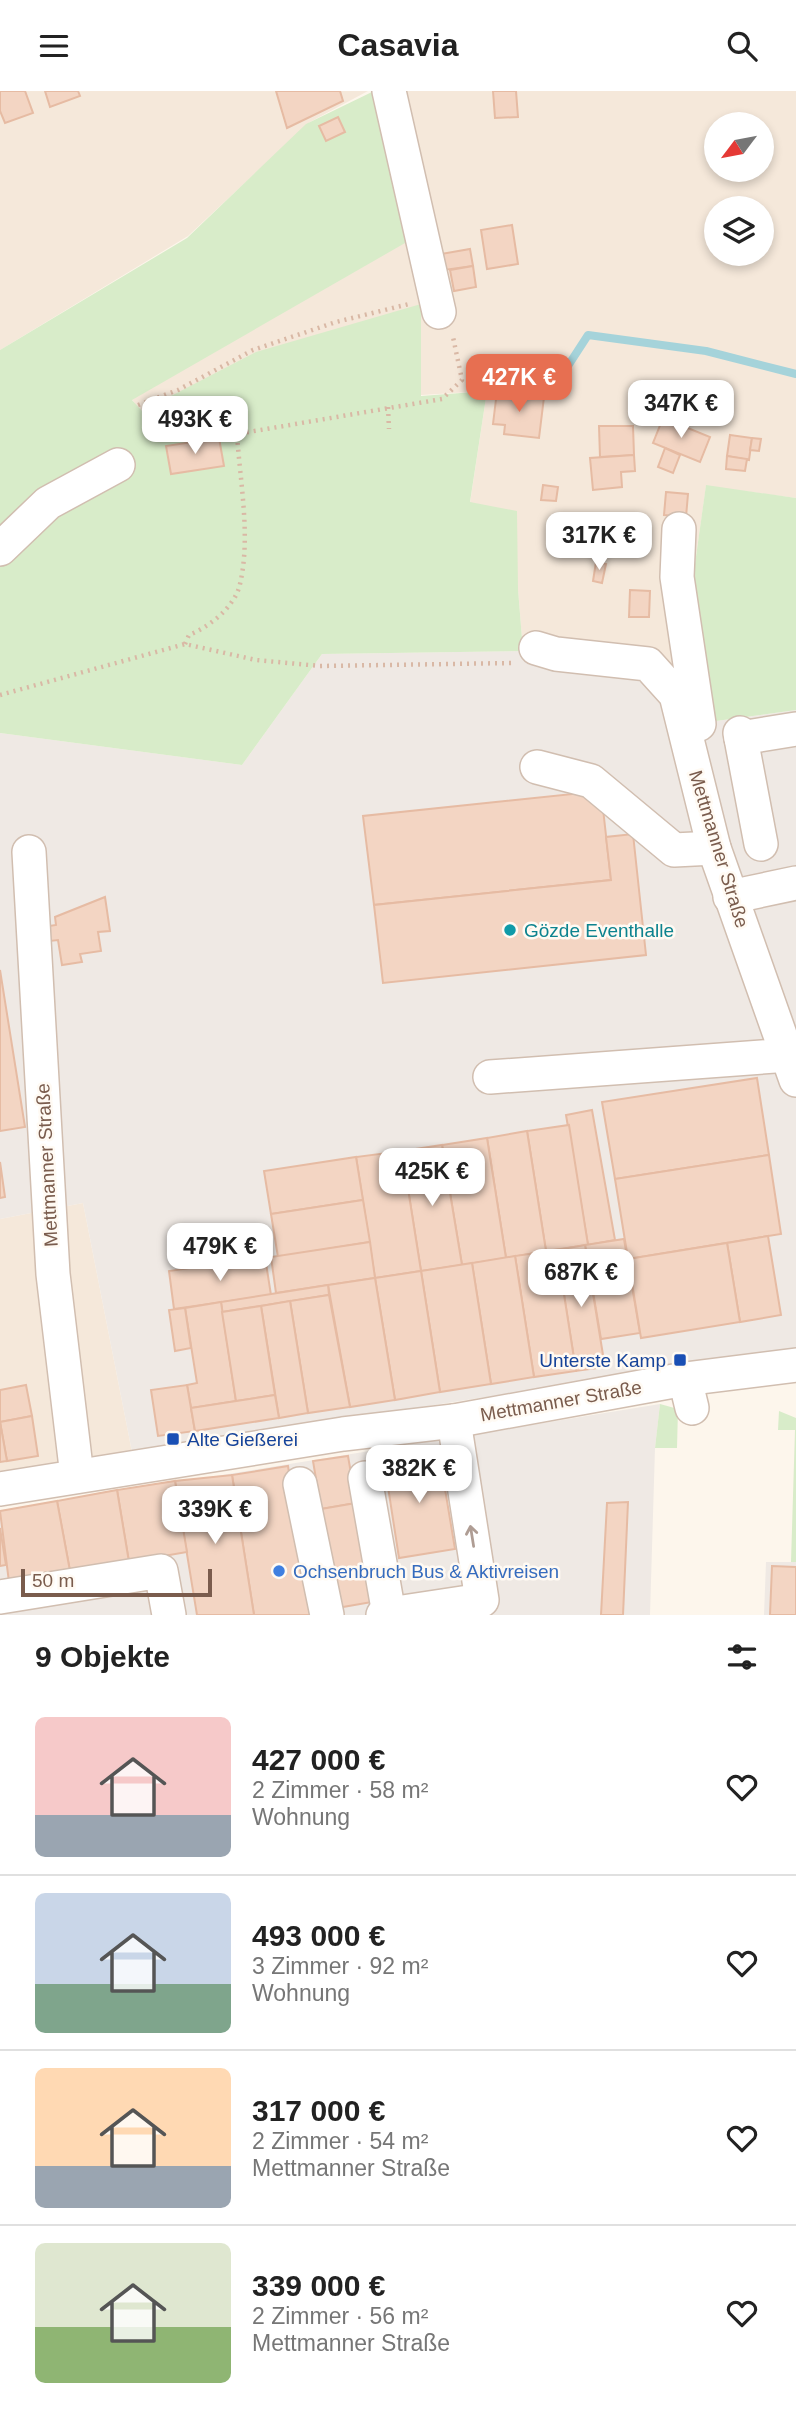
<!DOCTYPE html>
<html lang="de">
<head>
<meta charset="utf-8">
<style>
  :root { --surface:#fff; --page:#f2f2f2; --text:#222; --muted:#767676; --line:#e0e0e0; --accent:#e76f51 }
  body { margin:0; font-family:Helvetica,sans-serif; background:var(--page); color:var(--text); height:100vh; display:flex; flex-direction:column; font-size:26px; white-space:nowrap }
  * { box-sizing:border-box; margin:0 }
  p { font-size:23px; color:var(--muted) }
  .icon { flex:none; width:38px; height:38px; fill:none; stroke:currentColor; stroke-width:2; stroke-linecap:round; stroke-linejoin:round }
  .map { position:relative; height:1524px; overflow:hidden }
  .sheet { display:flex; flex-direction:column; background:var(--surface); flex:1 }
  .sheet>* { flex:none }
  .needle { width:46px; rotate:238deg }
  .fabs { position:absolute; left:704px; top:21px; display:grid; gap:14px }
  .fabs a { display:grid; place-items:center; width:70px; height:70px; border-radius:50%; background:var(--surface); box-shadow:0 4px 10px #0003; font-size:35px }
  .scale { position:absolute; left:21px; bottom:18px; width:191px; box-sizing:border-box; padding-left:7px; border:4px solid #7a5c4d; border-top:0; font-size:19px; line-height:24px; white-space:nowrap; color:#7a5c4d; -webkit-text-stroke:5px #fffaf3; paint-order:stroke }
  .price { position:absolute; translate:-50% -60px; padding:0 16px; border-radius:14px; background:#fff; color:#222; font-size:23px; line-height:46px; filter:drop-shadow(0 2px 4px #0008) }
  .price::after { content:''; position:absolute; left:50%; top:42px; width:21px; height:16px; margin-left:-10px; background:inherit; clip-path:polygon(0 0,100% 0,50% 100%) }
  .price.selected { background:var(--accent); color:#fff }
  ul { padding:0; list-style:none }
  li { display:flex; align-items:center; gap:21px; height:175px; padding:0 35px }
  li+li { border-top:2px solid var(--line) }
  li span { display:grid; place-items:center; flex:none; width:196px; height:140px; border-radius:10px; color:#555 }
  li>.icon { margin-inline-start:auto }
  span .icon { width:84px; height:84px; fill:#fffc; stroke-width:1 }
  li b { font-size:30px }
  h2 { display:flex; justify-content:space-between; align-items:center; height:84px; padding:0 35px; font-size:30px }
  header { display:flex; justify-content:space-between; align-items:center; height:91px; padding:0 35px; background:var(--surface); font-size:32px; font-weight:700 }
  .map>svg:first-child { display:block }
  .residential { fill:#f5e8da; fill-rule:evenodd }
  .industrial { fill:#efe9e4 }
  .green { fill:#d8ecc9 }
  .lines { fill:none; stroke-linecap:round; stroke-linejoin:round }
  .stream { stroke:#a5d3da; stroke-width:8 }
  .building { fill:#f3d5c3; stroke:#e6bba3; stroke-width:2 }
  .minor-casing { stroke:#d1beb0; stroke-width:36 }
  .path { stroke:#d9b8a5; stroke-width:4.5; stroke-dasharray:2 5; stroke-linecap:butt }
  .minor { stroke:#fff; stroke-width:33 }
  .oneway { stroke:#af9d94 }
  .culture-dot { fill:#0f9aa8; stroke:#fffaf3; stroke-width:2.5 }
  .transit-dot { fill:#1a4fb4; stroke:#fffaf3; stroke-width:2.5 }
  .shop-dot { fill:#3f7fe0; stroke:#fffaf3; stroke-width:2.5 }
  .labels { text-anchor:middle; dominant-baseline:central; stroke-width:5; stroke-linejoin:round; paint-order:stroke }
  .street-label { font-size:19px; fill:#7a5c4d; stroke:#fffaf3 }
  .culture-label { font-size:19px; fill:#0d838f; stroke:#fffaf3; text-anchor:start }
  .transit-label { font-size:19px; fill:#164399; stroke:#fffaf3; text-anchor:end }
  .shop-label { font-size:19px; fill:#366cbe; stroke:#fffaf3; text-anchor:start }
</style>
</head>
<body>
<header><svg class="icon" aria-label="menu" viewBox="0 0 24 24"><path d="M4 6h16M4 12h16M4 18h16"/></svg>Casavia<svg class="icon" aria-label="search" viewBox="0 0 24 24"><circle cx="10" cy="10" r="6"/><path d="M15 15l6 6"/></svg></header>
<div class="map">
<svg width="796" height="1524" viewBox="0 0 796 1524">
  <rect width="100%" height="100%" fill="#fdf6ec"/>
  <g class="residential">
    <path d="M 0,0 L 368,0 L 310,31 L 188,145 L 0,259 Z"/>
    <path d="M 380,0 L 796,0 L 796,407 L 706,395 L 692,494 L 716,630 L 650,588 L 523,560 L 518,498 L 470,412 L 487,300 L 141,321 L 131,307 ZM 716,33 L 761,33 L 761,79 L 716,79 ZM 716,117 L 761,117 L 761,163 L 716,163 Z"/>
    <path d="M 83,1112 L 132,1361 L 0,1381 L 0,1128 Z"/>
  </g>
  <g class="industrial">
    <path d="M 523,560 L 650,588 L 716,630 L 796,619 L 796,1258 L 132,1361 L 83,1112 L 0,1128 L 0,642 L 242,674 L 322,563 Z"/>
    <path d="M 660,1313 L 655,1357 L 650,1524 L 0,1524 L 0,1420 Z"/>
    <path d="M 766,1471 L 796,1471 L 796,1524 L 764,1524 Z"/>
  </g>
  <g class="green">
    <path d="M 374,0 L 412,148 L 132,309 L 142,320 L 256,261 L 421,213 L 421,305 L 487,300 L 470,411 L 517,420 L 518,498 L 523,560 L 322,563 L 242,674 L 0,642 L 0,259 L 187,147 L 306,33 Z"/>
    <path d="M 706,394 L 796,407 L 796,619 L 716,630 L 692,494 Z"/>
    <path d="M 660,1313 L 678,1318 L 677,1357 L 655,1357 Z"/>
    <path d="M 779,1320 L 796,1327 L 796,1471 L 791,1471 L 795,1339 L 778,1339 Z"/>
  </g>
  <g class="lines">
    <path class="stream" d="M 542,300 L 564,281 L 588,244 L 706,260 L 796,283"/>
  </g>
  <g class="building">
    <path d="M 0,0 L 25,0 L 33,22 L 5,32 L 0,20 Z"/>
    <path d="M 45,0 L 78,0 L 80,5 L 50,16 Z"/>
    <path d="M 276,0 L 340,0 L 343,10 L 287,37 Z"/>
    <path d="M 493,0 L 516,0 L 518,26 L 495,27 Z"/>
    <path d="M 338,26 L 345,41 L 326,50 L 319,35 Z"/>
    <path d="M 512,134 L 518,173 L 487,178 L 481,139 Z"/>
    <path d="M 470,158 L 473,175 L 444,179 L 441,163 Z"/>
    <path d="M 473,175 L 476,196 L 454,200 L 450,179 Z"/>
    <path d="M 497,300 L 544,306 L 539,347 L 504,343 L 505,334 L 493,333 Z"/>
    <path d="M 663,327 L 710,346 L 700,371 L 653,352 Z"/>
    <path d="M 599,335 L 633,335 L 634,364 L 600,366 Z"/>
    <path d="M 730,344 L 752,347 L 749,369 L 727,365 Z"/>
    <path d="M 219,347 L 224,375 L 171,383 L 166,355 Z"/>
    <path d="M 752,347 L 761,348 L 759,360 L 750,359 Z"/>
    <path d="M 665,357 L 680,364 L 673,382 L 658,376 Z"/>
    <path d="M 634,364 L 635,380 L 621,381 L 622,396 L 593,399 L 590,367 Z"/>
    <path d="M 727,365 L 747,368 L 745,380 L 726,378 Z"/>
    <path d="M 543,394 L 558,396 L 556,410 L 541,409 Z"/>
    <path d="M 666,401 L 688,403 L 686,426 L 664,424 Z"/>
    <path d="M 596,471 L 606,473 L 602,492 L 593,490 Z"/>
    <path d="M 630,499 L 650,500 L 649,526 L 629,526 Z"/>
    <path d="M 601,700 L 611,789 L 374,814 L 363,725 Z"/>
    <path d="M 633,743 L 646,864 L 383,892 L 374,814 L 611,789 L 606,746 Z"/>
    <path d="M 105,806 L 110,840 L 98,841 L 101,860 L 80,863 L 82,871 L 62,874 L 58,849 L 50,850 L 49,835 L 56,834 L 55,826 Z"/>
    <path d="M 0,879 L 25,1036 L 0,1040 Z"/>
    <path d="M 757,987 L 769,1064 L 615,1088 L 602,1011 Z"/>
    <path d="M 592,1019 L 615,1149 L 588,1154 L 566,1024 Z"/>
    <path d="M 569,1034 L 588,1154 L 546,1160 L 527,1040 Z"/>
    <path d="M 527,1040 L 546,1160 L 506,1167 L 487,1047 Z"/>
    <path d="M 487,1047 L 506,1167 L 462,1174 L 442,1054 Z"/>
    <path d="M 442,1054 L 462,1174 L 421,1180 L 402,1060 Z"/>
    <path d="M 402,1060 L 421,1180 L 375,1187 L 356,1066 Z"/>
    <path d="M 769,1064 L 781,1143 L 628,1168 L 615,1088 Z"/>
    <path d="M 356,1066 L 363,1109 L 271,1123 L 264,1080 Z"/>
    <path d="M 0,1071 L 5,1106 L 0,1107 Z"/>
    <path d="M 363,1109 L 370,1151 L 278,1166 L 271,1123 Z"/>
    <path d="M 768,1145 L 781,1224 L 740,1231 L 727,1152 Z"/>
    <path d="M 624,1148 L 640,1242 L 601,1248 L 585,1154 Z"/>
    <path d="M 370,1151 L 375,1187 L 276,1202 L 271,1166 Z"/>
    <path d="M 727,1152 L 740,1231 L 641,1247 L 628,1168 Z"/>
    <path d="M 585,1154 L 605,1276 L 576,1280 L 557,1159 Z"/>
    <path d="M 557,1159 L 576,1280 L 534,1286 L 515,1165 Z"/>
    <path d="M 515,1165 L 534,1286 L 491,1293 L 472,1172 Z"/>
    <path d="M 265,1166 L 271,1204 L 174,1218 L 169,1180 Z"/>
    <path d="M 472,1172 L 491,1293 L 440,1301 L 421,1180 Z"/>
    <path d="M 421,1180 L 440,1301 L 395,1309 L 375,1187 Z"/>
    <path d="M 375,1187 L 395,1309 L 350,1316 L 328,1194 Z"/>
    <path d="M 328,1194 L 329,1204 L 222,1221 L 221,1211 Z"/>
    <path d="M 329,1204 L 350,1316 L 308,1322 L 290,1210 Z"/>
    <path d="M 290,1210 L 308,1322 L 279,1327 L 261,1215 Z"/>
    <path d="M 221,1211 L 236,1310 L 191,1317 L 187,1294 L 197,1292 L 185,1217 Z"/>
    <path d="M 261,1215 L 275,1304 L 236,1310 L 222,1221 Z"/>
    <path d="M 185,1217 L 191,1257 L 175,1260 L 169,1219 Z"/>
    <path d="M 26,1294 L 32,1325 L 0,1331 L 0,1299 Z"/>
    <path d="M 187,1294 L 195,1340 L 158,1345 L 151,1299 Z"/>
    <path d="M 275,1304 L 279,1327 L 195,1340 L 191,1317 Z"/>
    <path d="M 32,1325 L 38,1365 L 7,1370 L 0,1331 Z"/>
    <path d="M 0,1331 L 7,1370 L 0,1371 Z"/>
    <path d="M 439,1362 L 455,1458 L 399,1467 L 384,1370 Z"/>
    <path d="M 348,1365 L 356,1412 L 321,1418 L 313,1370 Z"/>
    <path d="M 288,1375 L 311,1524 L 254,1524 L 232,1384 Z"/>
    <path d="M 232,1384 L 254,1524 L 197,1524 L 175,1390 Z"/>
    <path d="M 175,1390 L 187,1461 L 129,1471 L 117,1399 Z"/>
    <path d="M 117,1399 L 129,1471 L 70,1480 L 57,1410 Z"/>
    <path d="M 57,1410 L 70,1480 L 9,1491 L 0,1420 Z"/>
    <path d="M 628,1411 L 623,1524 L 601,1524 L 607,1412 Z"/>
    <path d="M 356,1412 L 372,1511 L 337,1517 L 321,1418 Z"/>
    <path d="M 0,1437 L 6,1474 L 0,1475 Z"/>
    <path d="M 772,1475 L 796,1476 L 796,1524 L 770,1524 Z"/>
  </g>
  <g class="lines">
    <g class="minor-casing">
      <g id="minor">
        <path d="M 389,0 L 439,221"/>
        <path d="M 679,438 L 677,486 L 699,633"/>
        <path d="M 0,458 L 48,412 L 118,374"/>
        <path d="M 536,557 L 556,563 L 648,573 L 676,604 L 714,757 L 796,989"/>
        <path d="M 740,642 L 761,753"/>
        <path d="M 741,647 L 796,638"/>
        <path d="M 537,676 L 591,690 L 674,759 L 714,757"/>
        <path d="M 29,761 L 53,1183 L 77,1385"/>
        <path d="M 730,806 L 796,792"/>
        <path d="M 490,986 L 789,964"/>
        <path d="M 685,1288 L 692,1317"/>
        <path d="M 365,1387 L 389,1523"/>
        <path d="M 300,1393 L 327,1524"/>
        <path d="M 0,1398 L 343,1343 L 454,1330 L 685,1288 L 796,1274"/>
        <path d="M 0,1506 L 161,1480 L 169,1524"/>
        <path d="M 383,1524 L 482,1509 L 454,1330"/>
      </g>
    </g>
    <g class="path">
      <path d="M 138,314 L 178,299 L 253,259 L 336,231 L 409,213"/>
      <path d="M 388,316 L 389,338"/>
      <path d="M 185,553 L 189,544 C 209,536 235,516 240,493 C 251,446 240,391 237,343 L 442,308 L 462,289 L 453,246"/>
      <path d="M 0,604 L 185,553 L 256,569 L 320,575 L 514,572"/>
    </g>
    <use href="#minor" class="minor"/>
  </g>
  <defs><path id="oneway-shaft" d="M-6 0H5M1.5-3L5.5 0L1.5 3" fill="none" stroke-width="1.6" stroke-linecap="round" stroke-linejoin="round" transform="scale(1.75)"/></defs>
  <use class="oneway" href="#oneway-shaft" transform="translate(472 1445) rotate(-99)"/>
  <circle class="culture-dot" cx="510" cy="839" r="7"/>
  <g class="transit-dot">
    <rect x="673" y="1262" width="14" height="14" rx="3.5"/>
    <rect x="166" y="1341" width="14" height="14" rx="3.5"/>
  </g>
  <circle class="shop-dot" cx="279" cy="1480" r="7"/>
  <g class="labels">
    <g class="street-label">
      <text transform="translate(719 758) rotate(73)">Mettmanner Straße</text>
      <text transform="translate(47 1074) rotate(-93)">Mettmanner Straße</text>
      <text transform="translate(561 1310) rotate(-10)">Mettmanner Straße</text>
    </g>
    <g class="culture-label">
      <text x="524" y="839">Gözde Eventhalle</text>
    </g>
    <g class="transit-label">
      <text x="666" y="1269">Unterste Kamp</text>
      <text x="187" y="1348" text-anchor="start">Alte Gießerei</text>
    </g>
    <g class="shop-label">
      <text x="293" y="1480">Ochsenbruch Bus &amp; Aktivreisen</text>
    </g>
  </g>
</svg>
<div class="fabs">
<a><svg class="needle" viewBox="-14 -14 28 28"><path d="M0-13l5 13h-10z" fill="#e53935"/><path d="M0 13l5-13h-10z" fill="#767676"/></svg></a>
<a><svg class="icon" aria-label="layers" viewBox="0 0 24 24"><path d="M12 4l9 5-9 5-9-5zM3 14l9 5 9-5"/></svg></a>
</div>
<div class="scale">50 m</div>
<b class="price selected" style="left:519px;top:323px">427K €</b>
<b class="price" style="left:681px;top:349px">347K €</b>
<b class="price" style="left:195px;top:365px">493K €</b>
<b class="price" style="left:599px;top:481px">317K €</b>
<b class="price" style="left:432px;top:1117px">425K €</b>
<b class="price" style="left:220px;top:1192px">479K €</b>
<b class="price" style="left:581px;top:1218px">687K €</b>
<b class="price" style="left:419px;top:1414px">382K €</b>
<b class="price" style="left:215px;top:1455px">339K €</b>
</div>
<section class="sheet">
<h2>9 Objekte<svg class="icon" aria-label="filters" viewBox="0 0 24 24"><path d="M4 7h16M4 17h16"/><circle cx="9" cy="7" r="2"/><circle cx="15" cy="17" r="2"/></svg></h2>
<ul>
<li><span style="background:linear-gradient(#f6c9c9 70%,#9aa5b1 0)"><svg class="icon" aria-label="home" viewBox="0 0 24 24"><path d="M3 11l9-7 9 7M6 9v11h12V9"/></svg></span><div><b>427 000 €</b><p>2 Zimmer · 58 m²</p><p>Wohnung</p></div><svg class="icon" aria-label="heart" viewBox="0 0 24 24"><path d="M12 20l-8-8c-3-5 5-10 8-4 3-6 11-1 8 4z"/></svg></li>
<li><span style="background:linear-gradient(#c9d6e8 65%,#7fa58c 0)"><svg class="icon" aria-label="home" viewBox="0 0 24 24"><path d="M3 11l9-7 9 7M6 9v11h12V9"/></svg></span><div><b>493 000 €</b><p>3 Zimmer · 92 m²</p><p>Wohnung</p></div><svg class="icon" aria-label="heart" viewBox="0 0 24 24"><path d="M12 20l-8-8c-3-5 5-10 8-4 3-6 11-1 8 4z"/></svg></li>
<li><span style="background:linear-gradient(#ffd9b3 70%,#9aa5b1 0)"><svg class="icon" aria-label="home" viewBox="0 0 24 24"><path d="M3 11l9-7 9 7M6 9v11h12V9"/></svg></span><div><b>317 000 €</b><p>2 Zimmer · 54 m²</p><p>Mettmanner Straße</p></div><svg class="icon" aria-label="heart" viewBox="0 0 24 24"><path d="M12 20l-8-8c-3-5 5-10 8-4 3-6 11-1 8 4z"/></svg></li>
<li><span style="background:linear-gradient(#dfe7d0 60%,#8fb573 0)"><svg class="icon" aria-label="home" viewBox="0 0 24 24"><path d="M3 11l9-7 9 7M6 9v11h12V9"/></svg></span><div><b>339 000 €</b><p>2 Zimmer · 56 m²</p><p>Mettmanner Straße</p></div><svg class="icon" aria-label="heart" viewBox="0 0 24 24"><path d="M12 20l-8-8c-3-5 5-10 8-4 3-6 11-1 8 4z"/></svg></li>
</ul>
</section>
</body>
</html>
